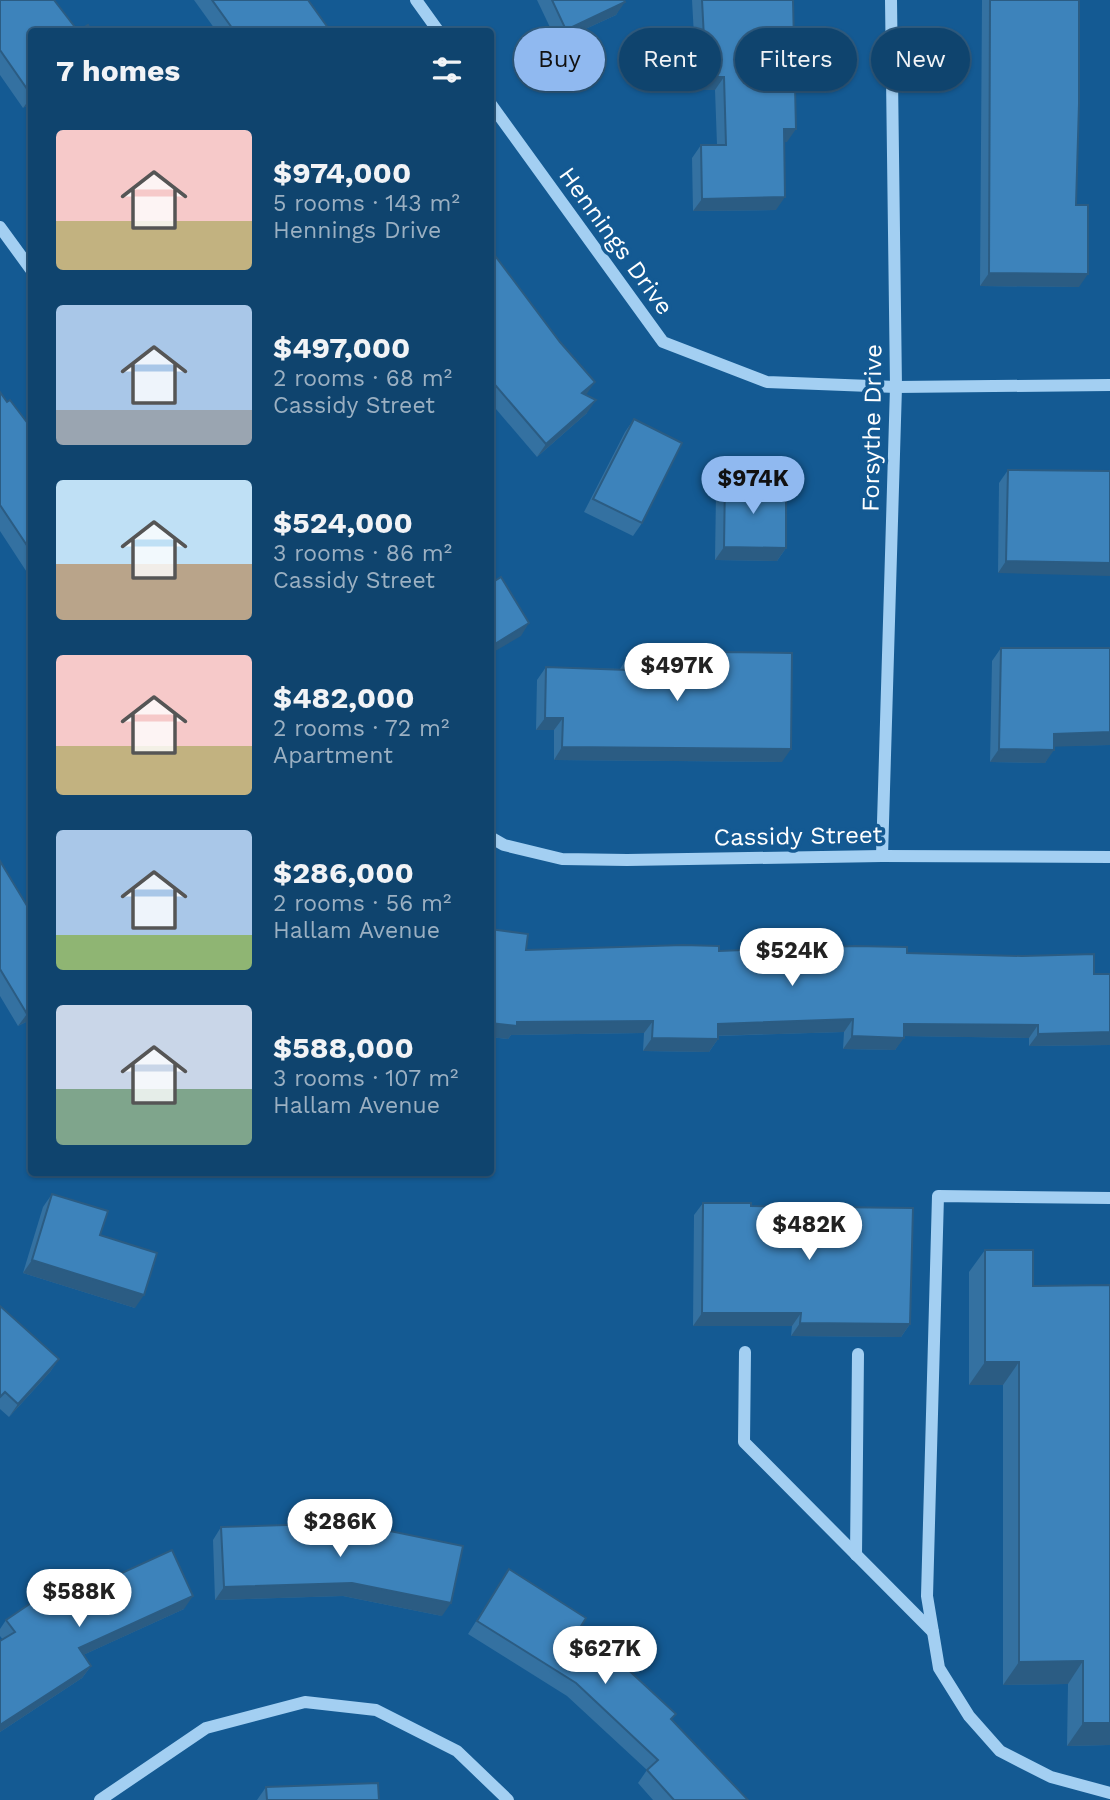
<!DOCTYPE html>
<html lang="en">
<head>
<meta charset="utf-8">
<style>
  :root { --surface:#0f446e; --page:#184b73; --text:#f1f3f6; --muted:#9bb0c2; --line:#2f5c81; --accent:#90b9f0 }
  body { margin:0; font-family:"Work Sans",sans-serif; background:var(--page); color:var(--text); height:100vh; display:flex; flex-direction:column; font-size:26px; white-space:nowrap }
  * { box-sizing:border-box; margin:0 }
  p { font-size:23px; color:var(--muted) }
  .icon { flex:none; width:38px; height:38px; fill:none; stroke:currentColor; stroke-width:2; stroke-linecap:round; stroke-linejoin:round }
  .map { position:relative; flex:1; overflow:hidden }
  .sheet { position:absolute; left:28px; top:28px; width:466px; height:1148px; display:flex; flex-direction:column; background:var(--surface); border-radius:7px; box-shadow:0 2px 5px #0004,0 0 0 2px var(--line) }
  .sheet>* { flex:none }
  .guide { position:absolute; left:514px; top:28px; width:490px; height:63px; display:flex; gap:14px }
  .price { position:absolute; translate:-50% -60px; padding:0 16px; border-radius:24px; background:#fff; color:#222; font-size:23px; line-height:46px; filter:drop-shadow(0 2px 4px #0008) }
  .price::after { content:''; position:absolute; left:50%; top:42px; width:21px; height:16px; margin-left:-10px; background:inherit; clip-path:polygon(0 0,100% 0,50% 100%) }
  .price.selected { background:var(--accent); color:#111 }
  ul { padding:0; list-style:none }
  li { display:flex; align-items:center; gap:21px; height:175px; padding:0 28px }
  li span { display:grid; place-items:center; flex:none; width:196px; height:140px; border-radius:7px; color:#555 }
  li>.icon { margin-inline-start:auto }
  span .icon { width:84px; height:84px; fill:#fffc; stroke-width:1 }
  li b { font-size:30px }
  h2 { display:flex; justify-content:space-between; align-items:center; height:84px; padding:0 28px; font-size:30px }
  .tag { padding:0 24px; border-radius:32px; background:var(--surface); box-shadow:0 2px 5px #0004,0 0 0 2px var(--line); font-size:24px; line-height:63px }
  .tag.selected { background:var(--accent); color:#111 }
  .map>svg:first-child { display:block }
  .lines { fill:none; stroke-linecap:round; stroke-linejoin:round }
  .minor { stroke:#a3cff2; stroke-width:12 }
  .wall { fill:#3471a1 }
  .shaded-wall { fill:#2b5c83 }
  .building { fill:#3d83bb; stroke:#2b5c83; stroke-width:2 }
  .labels { text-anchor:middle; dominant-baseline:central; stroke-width:7; stroke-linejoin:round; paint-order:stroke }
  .street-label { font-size:24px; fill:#fff; stroke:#145a93 }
</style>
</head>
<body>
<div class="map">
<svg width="1110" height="1800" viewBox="0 0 1110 1800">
  <rect width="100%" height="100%" fill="#145a93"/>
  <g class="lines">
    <g class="minor">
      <path d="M 416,0 L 439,32"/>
      <path d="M 490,103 L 663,342 L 767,382 L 896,387 L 1110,385"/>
      <path d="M 0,227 L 32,271"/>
      <path d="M 490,837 L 504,845 L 562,859 L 627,860 L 882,856 L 1110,857"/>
      <path d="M 882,856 L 896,387 L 891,0"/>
      <path d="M 1110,1198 L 938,1196 L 927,1596 L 939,1668 L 969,1716 L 1000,1751 L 1051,1777 L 1110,1793"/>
      <path d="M 745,1352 L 744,1442 L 933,1632"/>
      <path d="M 856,1555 L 858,1354"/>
      <path d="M 100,1800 L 206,1728 L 305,1702 L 376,1710 L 457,1751 L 508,1800"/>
    </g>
  </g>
  <g class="wall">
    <path d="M 0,0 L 78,31 L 32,32 L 32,114 L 26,106 L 23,108 L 0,75 Z"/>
    <path d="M 194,0 L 308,0 L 331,32 L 217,32 Z"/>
    <path d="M 537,0 L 624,0 L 616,15 L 557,42 Z"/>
    <path d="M 692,0 L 793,0 L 787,142 L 784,142 L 776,210 L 693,211 L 692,158 L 701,145 L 717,145 L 715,90 L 697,90 Z"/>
    <path d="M 982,0 L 1079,0 L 1076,205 L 1079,287 L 980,286 Z"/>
    <path d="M 490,249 L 586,395 L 587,413 L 537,457 L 490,402 Z"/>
    <path d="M 0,392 L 7,402 L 32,429 L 32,580 L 0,531 Z"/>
    <path d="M 634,419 L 642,523 L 633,536 L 584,512 L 625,432 Z"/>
    <path d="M 1008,470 L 1110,471 L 998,573 L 999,483 Z"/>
    <path d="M 725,480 L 771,501 L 786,548 L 777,561 L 715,560 L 716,493 Z"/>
    <path d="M 1001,648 L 1110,648 L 1110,745 L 1054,746 L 1045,763 L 990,762 L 992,661 Z"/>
    <path d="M 720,652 L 782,762 L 554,760 L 554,730 L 536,730 L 537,680 L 546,667 L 620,669 L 627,658 L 716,658 Z"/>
    <path d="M 0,861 L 32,1019 L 18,1026 L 0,996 Z"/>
    <path d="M 490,929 L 526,950 L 907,953 L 1094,974 L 1110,974 L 1110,1045 L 1029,1046 L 1029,1038 L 904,1036 L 895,1050 L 843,1049 L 844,1032 L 718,1036 L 718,1039 L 709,1052 L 643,1051 L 644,1033 L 511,1035 L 508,1039 L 490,1037 Z"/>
    <path d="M 52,1194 L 135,1308 L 23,1273 L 43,1207 Z"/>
    <path d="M 703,1203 L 751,1206 L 910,1324 L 901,1337 L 791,1336 L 792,1326 L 693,1326 L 694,1215 Z"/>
    <path d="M 985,1250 L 1033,1286 L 1110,1285 L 1110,1745 L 1067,1746 L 1068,1684 L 1003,1685 L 1003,1385 L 969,1385 L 969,1272 Z"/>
    <path d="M 0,1306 L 59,1359 L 50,1372 L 9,1417 L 0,1409 Z"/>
    <path d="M 221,1527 L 442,1616 L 343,1596 L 215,1600 L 213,1540 Z"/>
    <path d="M 509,1569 L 581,1626 L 748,1800 L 653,1800 L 638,1783 L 647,1770 L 567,1696 L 468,1634 Z"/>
    <path d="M 50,1606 L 184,1609 L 83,1655 L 91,1666 L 82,1678 L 0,1732 L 0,1641 L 3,1640 L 0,1636 L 0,1629 L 6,1620 Z"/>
    <path d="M 266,1787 L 379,1800 L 257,1800 Z"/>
  </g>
  <g class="shaded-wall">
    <path d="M 625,2 L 616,15 L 557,42 L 566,30 Z"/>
    <path d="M 706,77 L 724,77 L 715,90 L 697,90 Z"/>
    <path d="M 32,96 L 32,99 L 26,106 L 23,108 Z"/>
    <path d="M 784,129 L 796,129 L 787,142 L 775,142 Z"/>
    <path d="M 785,197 L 776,210 L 693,211 L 702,199 Z"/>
    <path d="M 989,273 L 1088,274 L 1079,287 L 980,286 Z"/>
    <path d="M 595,382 L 586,395 L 582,393 Z"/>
    <path d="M 596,400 L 587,413 L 537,457 L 546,444 Z"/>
    <path d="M 724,547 L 786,548 L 777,561 L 715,560 Z"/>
    <path d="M 1006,561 L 1110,563 L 1110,576 L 998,573 Z"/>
    <path d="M 529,623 L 521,636 L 490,654 L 490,647 Z"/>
    <path d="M 545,718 L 563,718 L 554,730 L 536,730 Z"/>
    <path d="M 1110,732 L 1110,745 L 1045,747 L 1054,734 Z"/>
    <path d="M 562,747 L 791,749 L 782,762 L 554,760 Z"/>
    <path d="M 999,749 L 1054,750 L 1045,763 L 990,762 Z"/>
    <path d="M 32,1011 L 32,1019 L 18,1026 L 27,1014 Z"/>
    <path d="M 853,1019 L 844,1032 L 709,1036 L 718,1024 Z"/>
    <path d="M 653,1021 L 644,1033 L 511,1035 L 508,1039 L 490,1037 L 490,1023 Z"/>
    <path d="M 904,1024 L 1038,1025 L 1029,1038 L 896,1036 Z"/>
    <path d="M 1110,1032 L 1110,1045 L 1029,1046 L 1038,1034 Z"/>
    <path d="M 852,1036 L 904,1038 L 895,1050 L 843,1049 Z"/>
    <path d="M 652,1038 L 718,1039 L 709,1052 L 643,1051 Z"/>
    <path d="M 32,1260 L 144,1295 L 135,1308 L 23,1273 Z"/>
    <path d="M 702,1313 L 801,1313 L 792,1326 L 693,1326 Z"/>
    <path d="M 800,1323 L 910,1324 L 901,1337 L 791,1336 Z"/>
    <path d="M 59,1359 L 50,1372 L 9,1417 L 18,1404 Z"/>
    <path d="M 985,1362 L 1019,1362 L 1003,1385 L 969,1385 Z"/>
    <path d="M 352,1583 L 451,1603 L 442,1616 L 343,1596 L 215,1600 L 224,1587 Z"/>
    <path d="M 193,1596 L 184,1609 L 70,1661 L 79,1648 Z"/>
    <path d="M 1083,1661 L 1068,1684 L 1003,1685 L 1019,1662 Z"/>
    <path d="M 91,1666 L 82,1678 L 0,1732 L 0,1725 Z"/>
    <path d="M 1083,1723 L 1110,1723 L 1110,1745 L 1067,1746 Z"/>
  </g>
  <g class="building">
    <path d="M 0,0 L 54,0 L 78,31 L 88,25 L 92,32 L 32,32 L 32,96 L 0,50 Z"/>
    <path d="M 212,0 L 308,0 L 331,32 L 235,32 Z"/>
    <path d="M 552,0 L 624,0 L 625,2 L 566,30 Z"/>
    <path d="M 702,0 L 793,0 L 796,129 L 784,129 L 785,197 L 702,199 L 701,145 L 726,145 L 724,77 L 706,77 Z"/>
    <path d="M 990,0 L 1079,0 L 1079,104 L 1076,205 L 1088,205 L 1088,274 L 989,273 Z"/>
    <path d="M 490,249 L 560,342 L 595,382 L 582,393 L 596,400 L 546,444 L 490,379 Z"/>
    <path d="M 0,392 L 7,402 L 10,400 L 32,429 L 32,553 L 0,505 Z"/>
    <path d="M 634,419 L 682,443 L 642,523 L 593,499 Z"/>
    <path d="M 1008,470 L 1110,471 L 1110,563 L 1006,561 Z"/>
    <path d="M 725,480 L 771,480 L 771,501 L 786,501 L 786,548 L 724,547 Z"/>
    <path d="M 501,577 L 529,623 L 490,647 L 490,584 Z"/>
    <path d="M 1001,648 L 1110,648 L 1110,732 L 1054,734 L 1054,750 L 999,749 Z"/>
    <path d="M 720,652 L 792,653 L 791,749 L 562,747 L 563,718 L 545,718 L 546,667 L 627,670 L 627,658 L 720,658 Z"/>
    <path d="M 0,861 L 32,914 L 32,1011 L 27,1014 L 0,969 Z"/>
    <path d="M 490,929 L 528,934 L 526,950 L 683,945 L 719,946 L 719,951 L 855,946 L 907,947 L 907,953 L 1022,956 L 1094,954 L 1094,974 L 1110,974 L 1110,1032 L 1038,1034 L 1038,1025 L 904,1024 L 904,1038 L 852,1036 L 853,1019 L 718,1024 L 718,1039 L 652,1038 L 653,1021 L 517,1022 L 517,1026 L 490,1023 Z"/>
    <path d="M 52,1194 L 108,1211 L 100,1235 L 157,1253 L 144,1295 L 32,1260 Z"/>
    <path d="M 703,1203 L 751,1203 L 751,1206 L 913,1208 L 910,1324 L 800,1323 L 801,1313 L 702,1313 Z"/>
    <path d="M 985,1250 L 1033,1250 L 1033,1286 L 1110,1285 L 1110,1723 L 1083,1723 L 1083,1661 L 1019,1662 L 1019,1362 L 985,1362 Z"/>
    <path d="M 0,1306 L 59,1359 L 18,1404 L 5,1392 L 0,1397 Z"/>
    <path d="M 351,1523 L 463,1546 L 451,1603 L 352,1583 L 224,1587 L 221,1527 Z"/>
    <path d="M 172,1550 L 193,1596 L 79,1648 L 91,1666 L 0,1725 L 0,1641 L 15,1632 L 6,1620 L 43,1595 L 50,1606 Z"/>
    <path d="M 509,1569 L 586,1618 L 581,1626 L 676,1714 L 671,1719 L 748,1800 L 674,1800 L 647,1770 L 658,1760 L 576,1683 L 477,1621 Z"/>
    <path d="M 378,1783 L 379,1800 L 267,1800 L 266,1787 Z"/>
  </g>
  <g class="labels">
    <g class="street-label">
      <text transform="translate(616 241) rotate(54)">Hennings Drive</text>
      <text transform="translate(872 428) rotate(-89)">Forsythe Drive</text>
      <text transform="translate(798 836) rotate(-1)">Cassidy Street</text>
    </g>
  </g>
</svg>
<b class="price selected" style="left:753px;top:516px">$974K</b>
<b class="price" style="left:677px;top:703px">$497K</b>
<b class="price" style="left:792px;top:988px">$524K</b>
<b class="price" style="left:809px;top:1262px">$482K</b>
<b class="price" style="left:340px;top:1559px">$286K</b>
<b class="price" style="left:79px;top:1629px">$588K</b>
<b class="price" style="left:605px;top:1686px">$627K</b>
<div class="guide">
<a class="tag selected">Buy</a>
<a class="tag">Rent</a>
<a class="tag">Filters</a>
<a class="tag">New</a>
</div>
<section class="sheet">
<h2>7 homes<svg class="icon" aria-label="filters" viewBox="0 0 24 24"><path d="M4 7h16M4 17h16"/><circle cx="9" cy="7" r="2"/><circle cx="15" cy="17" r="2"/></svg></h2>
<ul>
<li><span style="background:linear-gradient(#f6c9c9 65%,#c2b280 0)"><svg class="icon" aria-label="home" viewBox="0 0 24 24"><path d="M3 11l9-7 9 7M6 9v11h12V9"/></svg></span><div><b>$974,000</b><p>5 rooms · 143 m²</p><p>Hennings Drive</p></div></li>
<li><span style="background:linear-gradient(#a9c7e8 75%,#9aa5b1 0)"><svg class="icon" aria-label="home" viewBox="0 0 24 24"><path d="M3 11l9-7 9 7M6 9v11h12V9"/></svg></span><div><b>$497,000</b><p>2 rooms · 68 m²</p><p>Cassidy Street</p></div></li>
<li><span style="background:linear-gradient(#bfe0f5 60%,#b9a48a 0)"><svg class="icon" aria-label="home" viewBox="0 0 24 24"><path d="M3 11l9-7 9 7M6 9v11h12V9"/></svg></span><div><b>$524,000</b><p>3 rooms · 86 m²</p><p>Cassidy Street</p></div></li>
<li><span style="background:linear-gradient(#f6c9c9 65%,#c2b280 0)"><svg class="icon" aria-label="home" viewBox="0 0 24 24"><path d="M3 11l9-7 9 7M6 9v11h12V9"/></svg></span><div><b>$482,000</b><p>2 rooms · 72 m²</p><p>Apartment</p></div></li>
<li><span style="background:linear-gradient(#a9c7e8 75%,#8fb573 0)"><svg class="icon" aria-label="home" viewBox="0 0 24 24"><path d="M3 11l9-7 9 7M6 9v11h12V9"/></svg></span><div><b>$286,000</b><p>2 rooms · 56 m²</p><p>Hallam Avenue</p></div></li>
<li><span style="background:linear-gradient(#c9d6e8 60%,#7fa58c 0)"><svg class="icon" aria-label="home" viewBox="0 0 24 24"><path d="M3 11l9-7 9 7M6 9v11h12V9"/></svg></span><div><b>$588,000</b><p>3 rooms · 107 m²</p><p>Hallam Avenue</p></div></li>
</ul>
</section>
</div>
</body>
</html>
